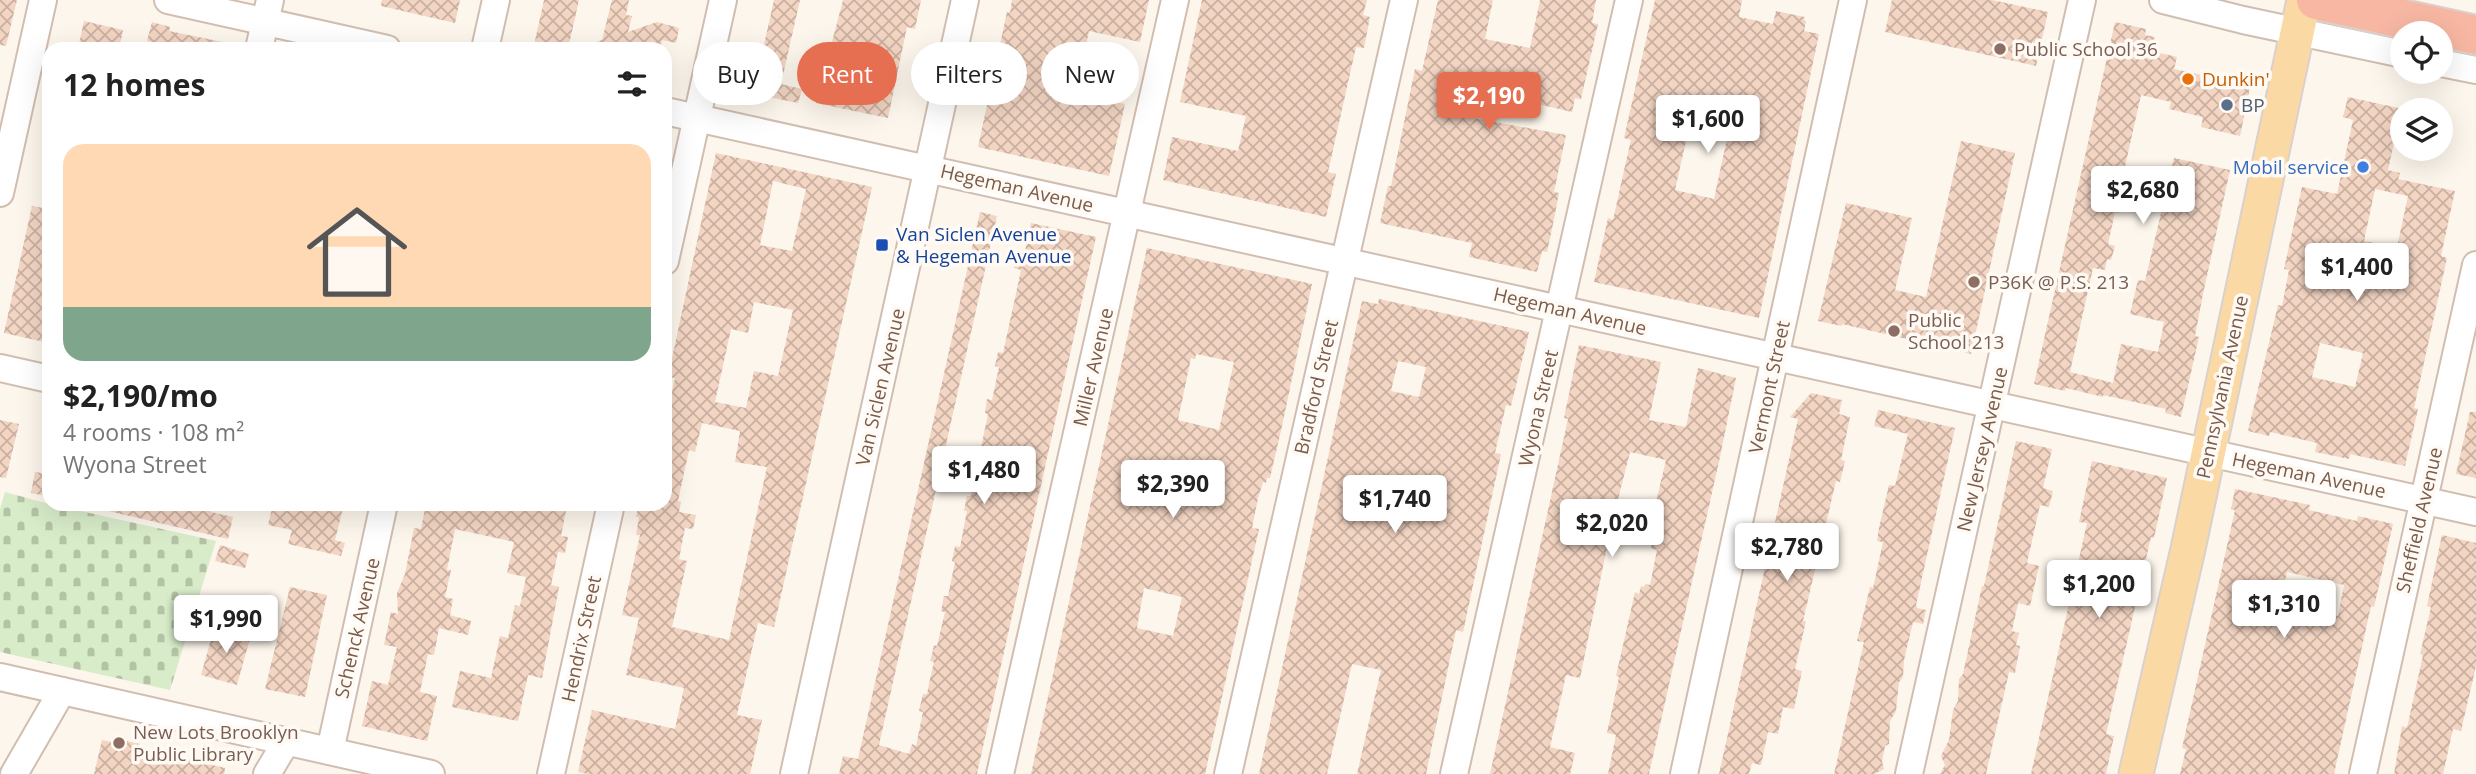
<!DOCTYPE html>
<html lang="en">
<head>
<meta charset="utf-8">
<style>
  :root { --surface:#fff; --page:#f6f6f6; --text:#222; --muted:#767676; --accent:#e76f51 }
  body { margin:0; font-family:"Open Sans",sans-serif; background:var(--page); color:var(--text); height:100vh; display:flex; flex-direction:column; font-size:26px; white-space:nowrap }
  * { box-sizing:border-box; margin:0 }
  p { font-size:23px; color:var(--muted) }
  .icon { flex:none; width:38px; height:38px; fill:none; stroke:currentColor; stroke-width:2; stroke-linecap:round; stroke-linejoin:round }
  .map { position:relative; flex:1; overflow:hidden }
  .drawer { position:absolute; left:42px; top:42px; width:630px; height:469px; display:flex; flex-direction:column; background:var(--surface); border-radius:21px; box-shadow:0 7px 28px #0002 }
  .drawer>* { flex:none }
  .top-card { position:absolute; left:693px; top:42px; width:665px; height:63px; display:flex; gap:14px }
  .fabs { position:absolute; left:2390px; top:21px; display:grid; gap:14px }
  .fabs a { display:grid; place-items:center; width:63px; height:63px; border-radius:50%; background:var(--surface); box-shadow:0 7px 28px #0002; font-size:35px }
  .price { position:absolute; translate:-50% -60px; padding:0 16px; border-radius:7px; background:#fff; color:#222; font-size:23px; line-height:46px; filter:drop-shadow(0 2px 4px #0008) }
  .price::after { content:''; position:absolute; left:50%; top:42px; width:21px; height:16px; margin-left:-10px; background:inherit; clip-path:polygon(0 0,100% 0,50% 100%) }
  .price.on { background:var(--accent); color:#fff }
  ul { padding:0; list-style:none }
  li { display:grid; align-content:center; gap:14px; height:371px; padding:0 21px }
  li span { display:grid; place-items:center; height:217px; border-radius:21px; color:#555 }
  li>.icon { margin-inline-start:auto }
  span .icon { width:126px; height:126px; fill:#fffc; stroke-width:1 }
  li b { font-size:30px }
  h2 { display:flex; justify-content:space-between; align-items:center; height:84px; padding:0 21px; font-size:30px }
  .pill { padding:0 24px; border-radius:32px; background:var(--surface); box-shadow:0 7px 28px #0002; font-size:24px; line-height:63px }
  .pill.on { background:var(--accent); color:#fff }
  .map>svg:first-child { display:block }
  .cemetery { fill:url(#cemetery-stones) }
  .building { fill:url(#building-cross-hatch); fill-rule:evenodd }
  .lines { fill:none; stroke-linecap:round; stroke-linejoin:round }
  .minor-casing { stroke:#d1beb0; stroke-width:30 }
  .major-casing { stroke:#dad1cd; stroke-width:37 }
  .highway-casing { stroke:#dad1cd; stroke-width:42 }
  .minor { stroke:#fff; stroke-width:26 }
  .major { stroke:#fbd9a5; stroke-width:33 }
  .highway { stroke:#f7b7a3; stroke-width:38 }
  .education-dot { fill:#8d6e63; stroke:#fffaf3; stroke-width:2.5 }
  .food-dot { fill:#e8710a; stroke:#fffaf3; stroke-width:2.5 }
  .service-dot { fill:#5c6f8a; stroke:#fffaf3; stroke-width:2.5 }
  .shop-dot { fill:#3f7fe0; stroke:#fffaf3; stroke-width:2.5 }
  .transit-dot { fill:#1a4fb4; stroke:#fffaf3; stroke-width:2.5 }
  .labels { text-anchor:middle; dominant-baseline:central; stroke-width:7; stroke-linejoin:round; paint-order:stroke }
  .education-label { font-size:19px; fill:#785e54; stroke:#fffaf3; text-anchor:start }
  .food-label { font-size:19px; fill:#c56008; stroke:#fffaf3; text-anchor:start }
  .service-label { font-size:19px; fill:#4e5e75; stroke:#fffaf3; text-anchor:start }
  .shop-label { font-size:19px; fill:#366cbe; stroke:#fffaf3; text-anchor:end }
  .street-label { font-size:19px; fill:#7a5c4d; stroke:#fffaf3 }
  .transit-label { font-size:19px; fill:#164399; stroke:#fffaf3; text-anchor:start }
</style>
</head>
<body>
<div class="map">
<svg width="2476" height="774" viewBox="0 0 2476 774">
  <defs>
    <pattern id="cemetery-stones" width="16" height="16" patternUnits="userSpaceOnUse" patternTransform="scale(1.75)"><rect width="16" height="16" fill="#d8ecc9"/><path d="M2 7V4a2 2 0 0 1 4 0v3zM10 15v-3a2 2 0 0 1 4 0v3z" fill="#b4c2a5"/></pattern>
    <pattern id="building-cross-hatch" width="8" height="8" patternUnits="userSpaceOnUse" patternTransform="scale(1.75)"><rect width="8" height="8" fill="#f3d5c3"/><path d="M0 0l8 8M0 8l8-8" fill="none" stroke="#cab0a1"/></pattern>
  </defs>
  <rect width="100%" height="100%" fill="#fdf6ec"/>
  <path class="cemetery" d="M 5,492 L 49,504 L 216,541 L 170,690 L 0,652 L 0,509 Z"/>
  <g class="building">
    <path d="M 0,0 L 17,0 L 6,46 L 0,45 Z"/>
    <path d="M 382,0 L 460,0 L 455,23 L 381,6 Z"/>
    <path d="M 544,0 L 579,0 L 568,49 L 551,49 L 534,45 Z"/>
    <path d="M 612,0 L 629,0 L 626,15 L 632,16 L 628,32 L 657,22 L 679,28 L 676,43 L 662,40 L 660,49 L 585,49 L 584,46 L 602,40 Z"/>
    <path d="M 774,0 L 800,0 L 781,84 L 802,89 L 798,103 L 753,94 Z"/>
    <path d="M 843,0 L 921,0 L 915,29 L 907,27 L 888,118 L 816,103 Z"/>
    <path d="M 1012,0 L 1149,0 L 1140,42 L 1089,31 L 1076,93 L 1125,104 L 1109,176 L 978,147 L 1007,12 L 1010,13 Z"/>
    <path d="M 1202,0 L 1367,0 L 1363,15 L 1370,17 L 1364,48 L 1356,47 L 1328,172 L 1336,174 L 1326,217 L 1163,180 L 1172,137 L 1238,151 L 1246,116 L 1180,102 Z"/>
    <path d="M 1438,0 L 1493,0 L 1485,39 L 1530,48 L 1540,0 L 1596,0 L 1592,23 L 1598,24 L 1581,99 L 1575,98 L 1572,112 L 1473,89 L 1467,117 L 1566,135 L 1554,192 L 1559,193 L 1552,229 L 1547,252 L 1542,251 L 1537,272 L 1469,257 L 1472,243 L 1380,223 L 1388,186 L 1391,186 L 1415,69 L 1422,71 Z"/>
    <path d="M 1655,0 L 1742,0 L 1739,17 L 1773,24 L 1776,11 L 1805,17 L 1804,20 L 1806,21 L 1804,31 L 1819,34 L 1759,318 L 1594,282 L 1608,218 L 1613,220 L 1625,166 L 1631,140 L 1624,138 ZM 1690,123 L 1729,129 L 1714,199 L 1675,190 Z"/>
    <path d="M 1892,0 L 1992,0 L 2048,12 L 2036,66 L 1885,32 Z"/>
    <path d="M 84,21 L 123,30 L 119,49 L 78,49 Z"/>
    <path d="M 152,22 L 170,27 L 169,31 L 223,42 L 223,49 L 181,49 L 147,41 Z"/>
    <path d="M 2115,22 L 2146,29 L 2145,35 L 2155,37 L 2152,51 L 2177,57 L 2174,69 L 2211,77 L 2212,75 L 2251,83 L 2240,136 L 2201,127 L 2203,117 L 2169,109 L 2171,102 L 2141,95 L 2124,171 L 2127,171 L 2126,180 L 2119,213 L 2115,212 L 2108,244 L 2115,246 L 2111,260 L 2107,259 L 2105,270 L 2093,268 L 2070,372 L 2113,383 L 2121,344 L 2158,352 L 2164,322 L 2130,314 L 2138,280 L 2145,281 L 2174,158 L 2230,170 L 2203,294 L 2195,336 L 2199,337 L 2181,417 L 2165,413 L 2166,409 L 2103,395 L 2103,397 L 2066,388 L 2065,391 L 2034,384 Z"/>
    <path d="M 2348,97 L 2403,109 L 2403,131 L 2397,130 L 2388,170 L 2400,173 L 2398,179 L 2455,191 L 2441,256 L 2447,258 L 2414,408 L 2418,409 L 2405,466 L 2350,454 L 2349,459 L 2315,452 L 2317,443 L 2270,432 L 2269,436 L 2248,431 L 2278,305 L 2282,306 L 2289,270 L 2284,269 L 2302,187 L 2337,194 L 2353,120 L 2343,117 ZM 2375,189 L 2408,196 L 2397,247 L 2364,241 ZM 2320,343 L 2363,353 L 2355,387 L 2312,377 Z"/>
    <path d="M 1961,141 L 2015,153 L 1971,354 L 1842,324 L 1842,326 L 1818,321 L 1846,203 L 1912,218 L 1895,290 L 1926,297 Z"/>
    <path d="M 716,153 L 872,187 L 774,627 L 758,623 L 737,715 L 762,720 L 750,774 L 588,774 L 578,772 L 592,710 L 675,729 L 684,688 L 626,675 L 639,618 L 622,615 L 640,535 L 636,535 L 639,517 L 636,517 L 639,504 L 665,504 L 665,426 L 675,378 L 668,377 ZM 773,181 L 806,189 L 792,251 L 760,245 ZM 754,302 L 793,310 L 778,376 L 754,371 L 746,408 L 715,402 L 731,329 L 748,333 ZM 702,423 L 740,431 L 735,462 L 767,467 L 729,640 L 672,627 L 687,561 L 679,559 L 685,528 L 693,529 L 696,515 L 679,512 L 681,502 L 678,501 L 689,450 L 695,452 Z"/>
    <path d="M 32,206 L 49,209 L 49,343 L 4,333 Z"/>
    <path d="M 980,212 L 997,216 L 879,745 L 909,754 L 912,744 L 916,746 L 923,712 L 919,711 L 923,694 L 927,694 L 930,679 L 934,662 L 930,661 L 932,654 L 934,645 L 937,646 L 945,612 L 941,611 L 944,596 L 948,596 L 955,562 L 952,561 L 955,546 L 960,547 L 967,511 L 964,511 L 967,496 L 971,496 L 978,462 L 974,461 L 978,448 L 981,448 L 988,414 L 985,413 L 987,399 L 992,400 L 999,367 L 995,366 L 998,352 L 1003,353 L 1015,298 L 1021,270 L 1014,268 L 1016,254 L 1024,256 L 1031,223 L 1096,237 L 977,774 L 839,774 L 843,756 L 858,759 Z"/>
    <path d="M 1147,248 L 1312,284 L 1282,426 L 1270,478 L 1267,478 L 1266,483 L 1263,482 L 1258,498 L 1252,528 L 1259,529 L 1205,774 L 1031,774 ZM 1196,354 L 1234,362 L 1219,430 L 1178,420 L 1191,358 L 1195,359 ZM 1144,588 L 1182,597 L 1173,636 L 1137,628 Z"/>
    <path d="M 1379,299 L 1529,332 L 1511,406 L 1506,405 L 1495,453 L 1501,454 L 1463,632 L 1456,630 L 1426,774 L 1357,774 L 1381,670 L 1352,664 L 1327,774 L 1259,774 L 1362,301 L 1378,304 ZM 1398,361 L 1426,367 L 1419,397 L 1391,391 Z"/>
    <path d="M 1579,345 L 1661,362 L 1649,420 L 1686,427 L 1698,368 L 1736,378 L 1720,457 L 1649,774 L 1608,774 L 1616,735 L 1607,733 L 1619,677 L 1616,676 L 1635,592 L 1639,594 L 1641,586 L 1644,587 L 1645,584 L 1650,585 L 1657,550 L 1651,548 L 1656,524 L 1651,523 L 1666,460 L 1630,452 L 1612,523 L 1580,678 L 1566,675 L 1550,747 L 1575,753 L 1570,774 L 1490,774 L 1568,419 L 1564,418 Z"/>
    <path d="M 1811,393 L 1842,400 L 1839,414 L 1850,417 L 1841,460 L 1845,461 L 1840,482 L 1836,481 L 1803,621 L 1806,621 L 1795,669 L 1802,671 L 1794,709 L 1783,707 L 1778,734 L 1768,732 L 1761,765 L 1752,763 L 1749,774 L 1719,774 L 1798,419 L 1790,417 Z"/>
    <path d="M 1878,410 L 1955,428 L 1916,605 L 1917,608 L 1926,610 L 1923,624 L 1913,622 L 1904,660 L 1903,677 L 1899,682 L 1896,711 L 1890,721 L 1889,744 L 1885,746 L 1882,761 L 1884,769 L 1874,774 L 1834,774 L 1864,642 L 1857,641 L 1870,587 L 1873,588 L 1883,542 L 1877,541 L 1879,528 L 1889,485 L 1895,486 L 1908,434 L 1874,426 Z"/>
    <path d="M 2470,412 L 2476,412 L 2476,478 L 2456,474 Z"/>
    <path d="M 0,420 L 19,424 L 6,478 L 0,477 Z"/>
    <path d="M 2016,441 L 2052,449 L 2043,488 L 2053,491 L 2049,507 L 2040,505 L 2027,563 L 2039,566 L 2030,606 L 2018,603 L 2012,631 L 2019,633 L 2016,645 L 2020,646 L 2015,673 L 2009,672 L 1986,774 L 1940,774 L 1945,765 L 1941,756 L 1949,740 L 1953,710 L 1958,701 L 1959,679 L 1963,674 L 1982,586 L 1984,586 Z"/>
    <path d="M 2092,461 L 2167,478 L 2154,538 L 2151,537 L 2106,734 L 2114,736 L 2106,774 L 2031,774 L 2087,523 L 2079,522 Z"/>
    <path d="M 35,472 L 49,474 L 46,496 L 31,493 Z"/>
    <path d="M 2235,489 L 2310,505 L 2309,510 L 2331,515 L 2357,521 L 2358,516 L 2393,524 L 2374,607 L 2371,606 L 2334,774 L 2180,774 L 2186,749 L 2182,748 L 2235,510 L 2231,509 ZM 2287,572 L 2344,585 L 2338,616 L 2280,603 Z"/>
    <path d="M 105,504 L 213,504 L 211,512 L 233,517 L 228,539 L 104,510 Z"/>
    <path d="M 273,504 L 344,504 L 335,540 L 345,543 L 341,556 L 288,544 L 292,530 L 268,525 Z"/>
    <path d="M 426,504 L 499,504 L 522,509 L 525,504 L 536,504 L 566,511 L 561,536 L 568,537 L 565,553 L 558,552 L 551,585 L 559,587 L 542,678 L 528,675 L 518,721 L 452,707 L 460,671 L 491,678 L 500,636 L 508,638 L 515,605 L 520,606 L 526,577 L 507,573 L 514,542 L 455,529 L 447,570 L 451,570 L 445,597 L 453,599 L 450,615 L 471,621 L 468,635 L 439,628 L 434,655 L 428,654 L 420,692 L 437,696 L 427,741 L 362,726 L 372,681 L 388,685 L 397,647 L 384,645 L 391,612 L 398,614 L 397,593 L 405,574 L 414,528 L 421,529 Z"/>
    <path d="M 2442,535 L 2476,543 L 2476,666 L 2461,731 L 2453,729 L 2443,774 L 2394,774 L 2402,726 L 2407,728 L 2423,655 L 2420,654 L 2431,607 L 2427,606 Z"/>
    <path d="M 220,545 L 249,554 L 245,568 L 215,561 Z"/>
    <path d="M 290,587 L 327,595 L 305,697 L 265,689 Z"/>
    <path d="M 215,625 L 251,635 L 237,685 L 201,675 Z"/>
    <path d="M 113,738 L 140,744 L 139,748 L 225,768 L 224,774 L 94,774 L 102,740 L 112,742 Z"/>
  </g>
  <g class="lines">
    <g class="minor-casing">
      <g id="minor">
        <path d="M 168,0 L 387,49"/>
        <path d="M 2163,0 L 2243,20 L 2403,54"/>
        <path d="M 259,49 L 270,0"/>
        <path d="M 485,49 L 496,0"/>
        <path d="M 2441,63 L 2476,70"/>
        <path d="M 665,111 L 2476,512"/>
        <path d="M 0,193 L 43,0"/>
        <path d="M 665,261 L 723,0"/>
        <path d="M 0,368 L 49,379"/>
        <path d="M 0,677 L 431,774"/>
        <path d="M 330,751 L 384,504"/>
        <path d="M 14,774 L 62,691"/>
        <path d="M 267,774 L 286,742"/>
        <path d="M 551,774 L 611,504"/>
        <path d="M 794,774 L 965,0"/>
        <path d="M 1000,774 L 1175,0"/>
        <path d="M 1228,774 L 1404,0"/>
        <path d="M 1454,774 L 1629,0"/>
        <path d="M 1684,774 L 1853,0"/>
        <path d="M 1909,774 L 2082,0"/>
        <path d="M 2363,774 L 2476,265"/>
      </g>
    </g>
    <g class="major-casing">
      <path id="major" d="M 2136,774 L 2188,549 L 2304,0"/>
    </g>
    <g class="highway-casing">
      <path id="highway" d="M 2316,0 L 2476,35"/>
    </g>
    <use href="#minor" class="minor"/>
    <use href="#major" class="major"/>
    <use href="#highway" class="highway"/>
  </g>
  <g class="education-dot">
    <circle cx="2000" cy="49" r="7"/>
    <circle cx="1974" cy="282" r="7"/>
    <circle cx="1894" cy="331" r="7"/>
    <circle cx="119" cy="743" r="7"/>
  </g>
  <circle class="food-dot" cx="2188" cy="79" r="7"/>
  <circle class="service-dot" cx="2227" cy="105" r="7"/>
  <circle class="shop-dot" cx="2363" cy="167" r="7"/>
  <rect class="transit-dot" x="875" y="238" width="14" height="14" rx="3.5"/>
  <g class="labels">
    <g class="education-label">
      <text x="2014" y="49">Public School 36</text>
      <text x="1988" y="282">P36K @ P.S. 213</text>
      <text x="1908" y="320">Public<tspan x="1908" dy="22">School 213</tspan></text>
      <text x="133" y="732">New Lots Brooklyn<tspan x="133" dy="22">Public Library</tspan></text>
    </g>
    <g class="food-label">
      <text x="2202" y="79">Dunkin'</text>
    </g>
    <g class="service-label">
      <text x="2241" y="105">BP</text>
    </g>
    <g class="shop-label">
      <text x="2349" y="167">Mobil service</text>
    </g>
    <g class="street-label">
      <text transform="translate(1017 188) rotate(13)">Hegeman Avenue</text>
      <text transform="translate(1570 311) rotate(13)">Hegeman Avenue</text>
      <text transform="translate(1093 367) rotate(-77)">Miller Avenue</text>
      <text transform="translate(880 387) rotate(-77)">Van Siclen Avenue</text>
      <text transform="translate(1316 387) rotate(-77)">Bradford Street</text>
      <text transform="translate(1769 387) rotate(-78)">Vermont Street</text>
      <text transform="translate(2222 387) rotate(-78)">Pennsylvania Avenue</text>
      <text transform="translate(1538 408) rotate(-77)">Wyona Street</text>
      <text transform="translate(1982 449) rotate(-77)">New Jersey Avenue</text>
      <text transform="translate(2309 475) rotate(12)">Hegeman Avenue</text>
      <text transform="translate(2419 520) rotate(-77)">Sheffield Avenue</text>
      <text transform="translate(357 628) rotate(-77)">Schenck Avenue</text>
      <text transform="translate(581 639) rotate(-78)">Hendrix Street</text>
    </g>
    <g class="transit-label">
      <text x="896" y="234">Van Siclen Avenue<tspan x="896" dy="22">&amp; Hegeman Avenue</tspan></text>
    </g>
  </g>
</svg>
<div class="fabs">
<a><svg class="icon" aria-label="locate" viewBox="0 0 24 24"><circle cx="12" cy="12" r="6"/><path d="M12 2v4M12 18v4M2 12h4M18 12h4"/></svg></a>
<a><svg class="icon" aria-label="layers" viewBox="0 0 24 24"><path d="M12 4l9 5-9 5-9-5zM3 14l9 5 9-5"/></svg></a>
</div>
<b class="price on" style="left:1489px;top:132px">$2,190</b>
<b class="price" style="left:1708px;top:155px">$1,600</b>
<b class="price" style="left:2143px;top:226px">$2,680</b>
<b class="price" style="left:2357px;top:303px">$1,400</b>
<b class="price" style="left:984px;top:506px">$1,480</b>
<b class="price" style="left:1173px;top:520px">$2,390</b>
<b class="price" style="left:1395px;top:535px">$1,740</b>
<b class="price" style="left:1612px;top:559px">$2,020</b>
<b class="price" style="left:1787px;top:583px">$2,780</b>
<b class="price" style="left:2099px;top:620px">$1,200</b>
<b class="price" style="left:2284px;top:640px">$1,310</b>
<b class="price" style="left:226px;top:655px">$1,990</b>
<div class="top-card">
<a class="pill">Buy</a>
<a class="pill on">Rent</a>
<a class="pill">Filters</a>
<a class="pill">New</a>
</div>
<section class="drawer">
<h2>12 homes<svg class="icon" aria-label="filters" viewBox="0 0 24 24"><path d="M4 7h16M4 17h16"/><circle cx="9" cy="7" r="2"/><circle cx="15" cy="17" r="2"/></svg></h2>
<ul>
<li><span style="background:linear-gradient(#ffd9b3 75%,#7fa58c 0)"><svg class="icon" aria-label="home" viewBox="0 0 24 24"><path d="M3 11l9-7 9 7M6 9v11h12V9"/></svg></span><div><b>$2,190/mo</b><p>4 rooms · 108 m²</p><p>Wyona Street</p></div></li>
</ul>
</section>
</div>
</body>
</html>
